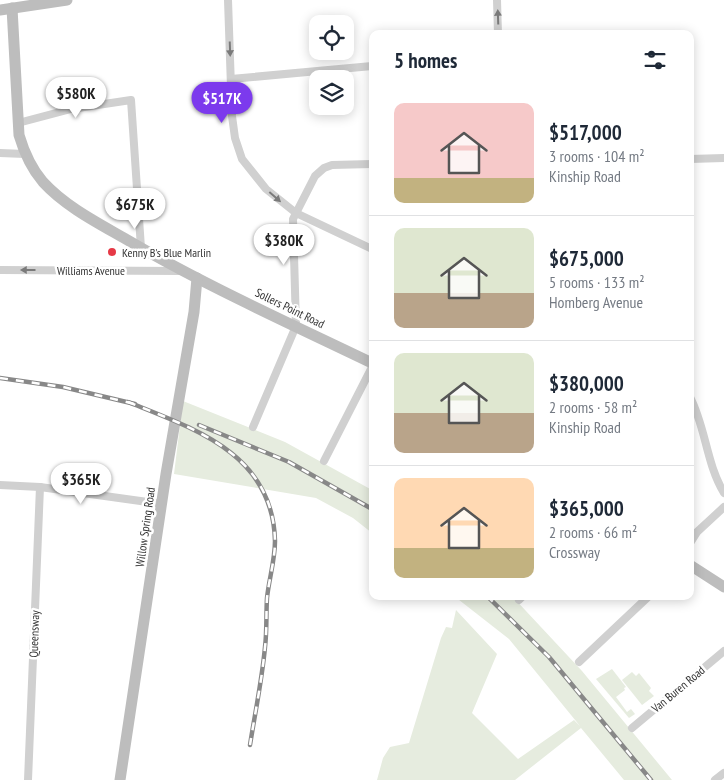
<!DOCTYPE html>
<html lang="en">
<head>
<meta charset="utf-8">
<style>
  :root { --surface:#fff; --page:#f2f2f3; --text:#1f2937; --muted:#747a83; --line:#e0e1e3; --accent:#7c3aed }
  body { margin:0; font-family:"PT Sans Narrow",sans-serif; background:var(--page); color:var(--text); height:100vh; display:flex; flex-direction:column; font-size:19px; white-space:nowrap }
  * { box-sizing:border-box; margin:0 }
  p { font-size:16px; color:var(--muted) }
  .icon { flex:none; width:28px; height:28px; fill:none; stroke:currentColor; stroke-width:2; stroke-linecap:round; stroke-linejoin:round }
  .map { position:relative; flex:1; overflow:hidden }
  .side { position:absolute; left:369px; top:30px; width:325px; height:570px; display:flex; flex-direction:column; background:var(--surface); border-radius:10px; box-shadow:0 2px 12px #0003 }
  .side>* { flex:none }
  .tools { position:absolute; left:309px; top:15px; display:grid; gap:10px }
  .tools a { display:grid; place-items:center; width:45px; height:45px; border-radius:10px; background:var(--surface); box-shadow:0 2px 12px #0003; font-size:25px }
  .price { position:absolute; translate:-50% -42px; padding:0 11px; border-radius:18px; background:#fff; color:#222; font-size:16px; line-height:32px; filter:drop-shadow(0 1px 2px #0008) }
  .price::after { content:''; position:absolute; left:50%; top:30px; width:15px; height:11px; margin-left:-8px; background:inherit; clip-path:polygon(0 0,100% 0,50% 100%) }
  .price.on { background:var(--accent); color:#fff }
  ul { padding:0; list-style:none }
  li { display:flex; align-items:center; gap:15px; height:125px; padding:0 25px }
  li+li { border-top:1px solid var(--line) }
  li span { display:grid; place-items:center; flex:none; width:140px; height:100px; border-radius:10px; color:#555 }
  li>.icon { margin-inline-start:auto }
  span .icon { width:60px; height:60px; fill:#fffc; stroke-width:1 }
  li b { font-size:21px }
  h2 { display:flex; justify-content:space-between; align-items:center; height:60px; padding:0 25px; font-size:21px }
  .map>svg:first-child { display:block }
  .green { fill:#e6ecdf }
  .lines { fill:none; stroke-linecap:round; stroke-linejoin:round }
  .street { stroke:#d0d0d0; stroke-width:8 }
  .secondary { stroke:#bdbdbd; stroke-width:11 }
  .rail-casing { stroke:#888; stroke-width:4.5 }
  .rail { stroke:#fff; stroke-width:2.5; stroke-dasharray:8; stroke-linecap:butt }
  .oneway { fill:#7a7a7a }
  .poi-dot { fill:#e63946; stroke:#fff; stroke-width:2 }
  .labels { text-anchor:middle; dominant-baseline:central; stroke-width:5; stroke-linejoin:round; paint-order:stroke }
  .poi-label { font-size:12px; fill:#333; stroke:#fff; text-anchor:start }
  .street-label { font-size:12px; fill:#333; stroke:#fff }
</style>
</head>
<body>
<div class="map">
<svg width="724" height="780" viewBox="0 0 724 780">
  <rect width="100%" height="100%" fill="#fff"/>
  <g class="green">
    <path d="M 183,401 L 285,442 L 372,490 L 372,533 L 353,518 L 316,498 L 174,474 Z"/>
    <path d="M 454,596 L 512,596 L 582,671 L 672,780 L 624,780 L 581,728 L 515,780 L 377,780 L 383,758 L 390,747 L 409,743 L 441,638 L 446,627 L 452,628 L 456,610 L 497,654 L 472,713 L 518,759 L 574,720 L 580,726 L 509,639 Z"/>
    <path d="M 612,669 L 626,687 L 624,688 L 625,690 L 616,697 L 627,712 L 631,709 L 635,714 L 629,718 L 596,679 Z"/>
    <path d="M 632,672 L 636,676 L 639,673 L 651,688 L 649,691 L 654,696 L 642,705 L 622,680 Z"/>
  </g>
  <g class="lines">
    <g class="street">
      <path d="M 228,0 L 232,116 L 235,138 L 242,159 L 266,189 L 296,213 L 372,249"/>
      <path d="M 497,0 L 498,34"/>
      <path d="M 231,79 L 372,66"/>
      <path d="M 18,123 L 71,109 L 131,100 L 141,248"/>
      <path d="M 0,153 L 25,154"/>
      <path d="M 690,159 L 724,158"/>
      <path d="M 0,270 L 180,271"/>
      <path d="M 690,397 C 706,428 706,463 724,493"/>
      <path d="M 253,427 L 296,326 L 293,219 L 315,176 L 324,168 L 332,165 L 372,164"/>
      <path d="M 324,461 L 372,367"/>
      <path d="M 0,485 L 40,487 L 162,504"/>
      <path d="M 690,543 L 697,532 L 724,507"/>
      <path d="M 519,600 L 523,596"/>
      <path d="M 579,662 L 649,596"/>
      <path d="M 632,728 L 724,651"/>
      <path d="M 28,780 L 40,487"/>
      <path d="M 715,780 L 724,773"/>
    </g>
    <g class="secondary">
      <path d="M 12,8 L 19,135 C 24,152 31,168 43,182 C 65,206 96,222 124,238 C 204,285 289,323 372,363"/>
      <path d="M 0,10 L 67,0"/>
      <path d="M 690,565 L 724,587"/>
      <path d="M 120,780 L 166,474 L 194,312 L 197,278"/>
    </g>
    <g class="rail-casing">
      <g id="rail">
        <path d="M 0,378 L 63,387 L 135,404"/>
        <path d="M 128,402 C 195,429 273,454 275,541 C 275,560 269,579 267,598 C 266,614 267,631 265,647 C 262,680 255,713 250,745"/>
        <path d="M 199,425 L 289,462 L 372,509"/>
        <path d="M 487,596 L 549,657 L 651,780"/>
      </g>
    </g>
    <use href="#rail" class="rail"/>
  </g>
  <defs><path id="oneway-solid" d="M-6-.8H1V-3.2L6.5 0L1 3.2V.8H-6Z" transform="scale(1.25)"/></defs>
  <g class="oneway">
    <use href="#oneway-solid" transform="translate(498 17) rotate(-92)"/>
    <use href="#oneway-solid" transform="translate(230 49) rotate(88)"/>
    <use href="#oneway-solid" transform="translate(275 197) rotate(41)"/>
    <use href="#oneway-solid" transform="translate(28 270) rotate(-180)"/>
  </g>
  <circle class="poi-dot" cx="112" cy="252" r="5"/>
  <g class="labels">
    <g class="poi-label">
      <text x="122" y="252">Kenny B's Blue Marlin</text>
    </g>
    <g class="street-label">
      <text x="91" y="270">Williams Avenue</text>
      <text transform="translate(290 308) rotate(26)">Sollers Point Road</text>
      <text transform="translate(145 527) rotate(-82)">Willow Spring Road</text>
      <text transform="translate(34 634) rotate(-88)">Queensway</text>
      <text transform="translate(678 689) rotate(-40)">Van Buren Road</text>
    </g>
  </g>
</svg>
<div class="tools">
<a><svg class="icon" aria-label="locate" viewBox="0 0 24 24"><circle cx="12" cy="12" r="6"/><path d="M12 2v4M12 18v4M2 12h4M18 12h4"/></svg></a>
<a><svg class="icon" aria-label="layers" viewBox="0 0 24 24"><path d="M12 4l9 5-9 5-9-5zM3 14l9 5 9-5"/></svg></a>
</div>
<b class="price" style="left:76px;top:119px">$580K</b>
<b class="price on" style="left:222px;top:124px">$517K</b>
<b class="price" style="left:135px;top:230px">$675K</b>
<b class="price" style="left:284px;top:266px">$380K</b>
<b class="price" style="left:81px;top:505px">$365K</b>
<section class="side">
<h2>5 homes<svg class="icon" aria-label="filters" viewBox="0 0 24 24"><path d="M4 7h16M4 17h16"/><circle cx="9" cy="7" r="2"/><circle cx="15" cy="17" r="2"/></svg></h2>
<ul>
<li><span style="background:linear-gradient(#f6c9c9 75%,#c2b280 0)"><svg class="icon" aria-label="home" viewBox="0 0 24 24"><path d="M3 11l9-7 9 7M6 9v11h12V9"/></svg></span><div><b>$517,000</b><p>3 rooms · 104 m²</p><p>Kinship Road</p></div></li>
<li><span style="background:linear-gradient(#dfe7d0 65%,#b9a48a 0)"><svg class="icon" aria-label="home" viewBox="0 0 24 24"><path d="M3 11l9-7 9 7M6 9v11h12V9"/></svg></span><div><b>$675,000</b><p>5 rooms · 133 m²</p><p>Homberg Avenue</p></div></li>
<li><span style="background:linear-gradient(#dfe7d0 60%,#b9a48a 0)"><svg class="icon" aria-label="home" viewBox="0 0 24 24"><path d="M3 11l9-7 9 7M6 9v11h12V9"/></svg></span><div><b>$380,000</b><p>2 rooms · 58 m²</p><p>Kinship Road</p></div></li>
<li><span style="background:linear-gradient(#ffd9b3 70%,#c2b280 0)"><svg class="icon" aria-label="home" viewBox="0 0 24 24"><path d="M3 11l9-7 9 7M6 9v11h12V9"/></svg></span><div><b>$365,000</b><p>2 rooms · 66 m²</p><p>Crossway</p></div></li>
</ul>
</section>
</div>
</body>
</html>
